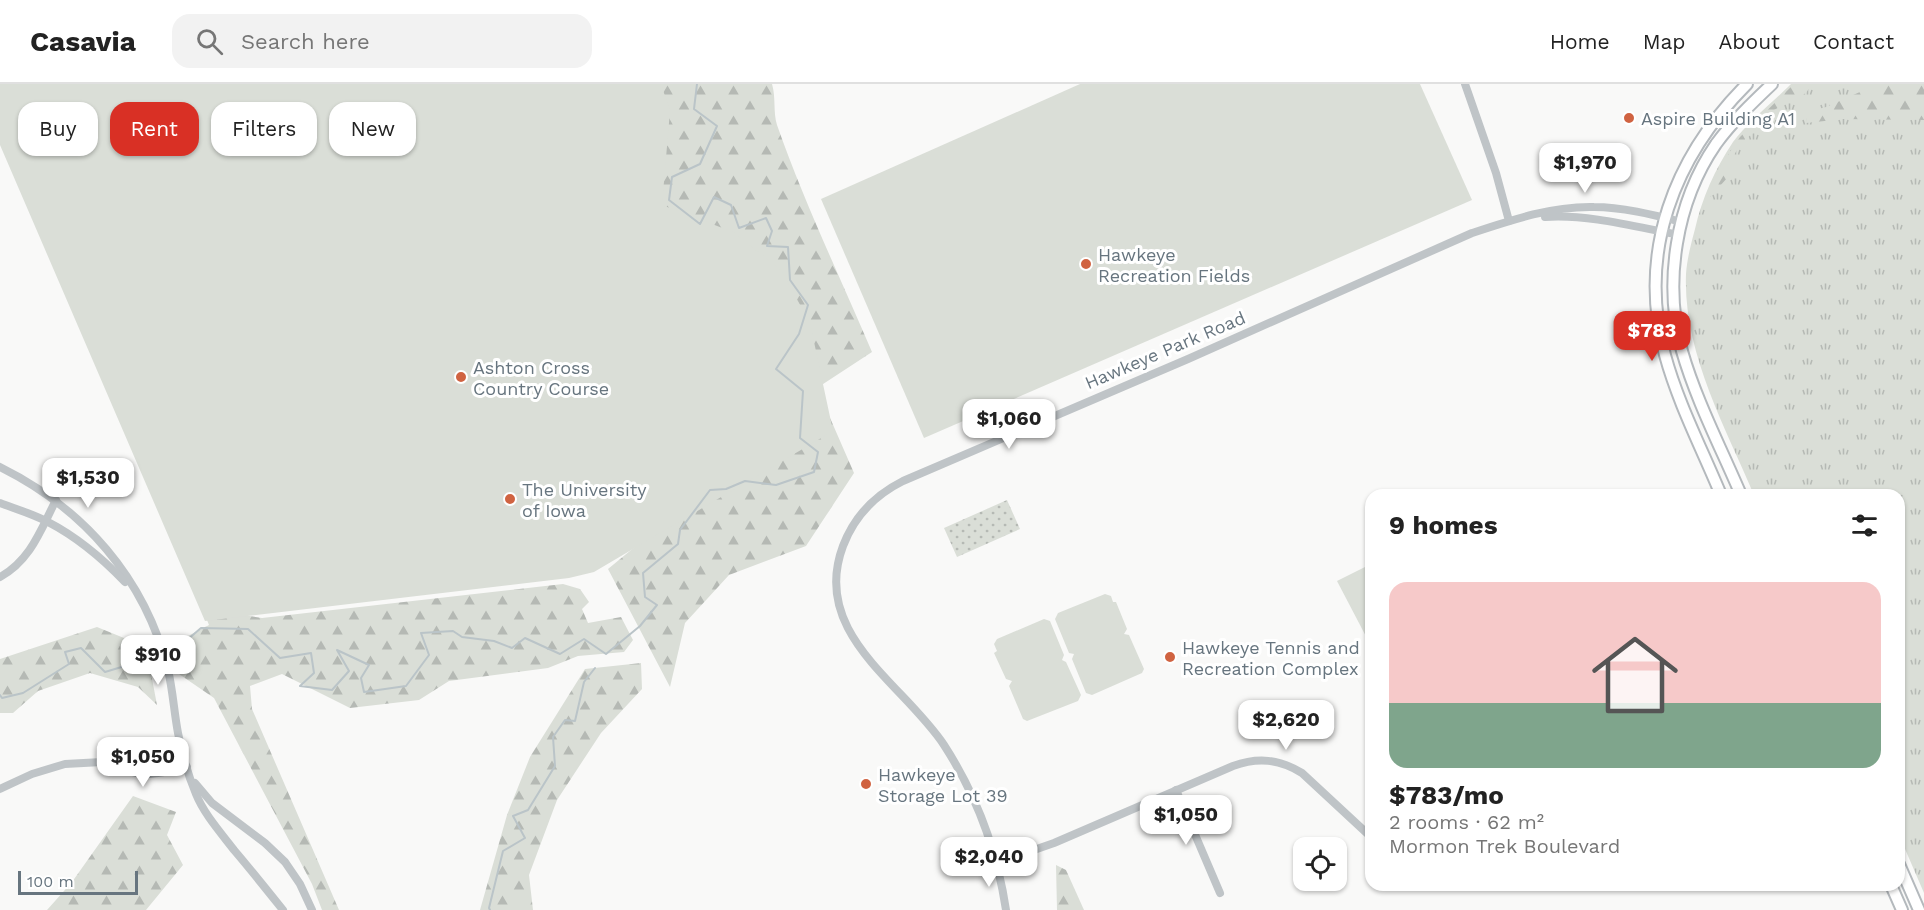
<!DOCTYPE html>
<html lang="en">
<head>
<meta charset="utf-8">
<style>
  :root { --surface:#fff; --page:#f2f2f2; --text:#222; --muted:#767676; --line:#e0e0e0; --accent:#d93025 }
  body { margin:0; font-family:"Work Sans",sans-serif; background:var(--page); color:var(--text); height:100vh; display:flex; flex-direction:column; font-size:22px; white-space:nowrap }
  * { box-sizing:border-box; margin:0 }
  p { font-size:20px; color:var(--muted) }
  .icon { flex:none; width:33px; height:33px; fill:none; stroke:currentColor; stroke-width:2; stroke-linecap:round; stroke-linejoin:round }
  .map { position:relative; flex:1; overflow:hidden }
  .sheet { position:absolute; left:1365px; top:405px; width:540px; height:402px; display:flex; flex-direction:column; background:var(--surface); border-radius:18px; box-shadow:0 2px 4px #0004 }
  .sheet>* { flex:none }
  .hud { position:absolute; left:18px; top:18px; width:570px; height:54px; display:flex; gap:12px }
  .buttons { position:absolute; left:1293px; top:753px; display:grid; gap:12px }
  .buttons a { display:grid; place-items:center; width:54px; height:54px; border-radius:12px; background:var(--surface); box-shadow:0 2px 4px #0004; font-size:30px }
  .scale { position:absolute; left:18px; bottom:15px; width:120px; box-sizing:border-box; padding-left:6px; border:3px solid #67757f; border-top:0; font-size:16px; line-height:21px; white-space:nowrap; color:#67757f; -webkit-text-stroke:4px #fff; paint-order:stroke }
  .price { position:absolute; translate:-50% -51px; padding:0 14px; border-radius:12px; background:#fff; color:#222; font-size:20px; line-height:39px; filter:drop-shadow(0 2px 3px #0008) }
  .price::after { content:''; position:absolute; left:50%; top:36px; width:18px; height:14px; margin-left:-9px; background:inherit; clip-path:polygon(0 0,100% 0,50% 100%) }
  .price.current { background:var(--accent); color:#fff }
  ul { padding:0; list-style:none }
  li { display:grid; align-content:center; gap:12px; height:318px; padding:0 24px }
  li span { display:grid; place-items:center; height:186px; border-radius:18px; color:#555 }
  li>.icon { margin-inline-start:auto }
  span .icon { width:108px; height:108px; fill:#fffc; stroke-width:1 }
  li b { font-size:26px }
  h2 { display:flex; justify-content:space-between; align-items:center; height:72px; padding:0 24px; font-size:26px }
  .pill { padding:0 21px; border-radius:18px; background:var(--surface); box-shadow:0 2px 4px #0004; font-size:21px; line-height:54px }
  .pill.current { background:var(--accent); color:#fff }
  header { display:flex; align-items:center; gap:36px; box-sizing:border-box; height:84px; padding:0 30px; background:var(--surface); border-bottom:2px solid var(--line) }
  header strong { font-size:28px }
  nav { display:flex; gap:33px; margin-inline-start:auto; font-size:21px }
  .search { width:420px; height:54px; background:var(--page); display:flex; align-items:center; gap:15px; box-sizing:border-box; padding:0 21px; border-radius:18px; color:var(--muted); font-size:22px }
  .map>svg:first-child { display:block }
  .grass { fill:url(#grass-tufts) }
  .forest { fill:url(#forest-firs) }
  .park { fill:#daded7 }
  .garden { fill:url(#garden-dots) }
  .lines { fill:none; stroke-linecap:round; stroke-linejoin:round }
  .stream { stroke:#bac4c8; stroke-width:2 }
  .secondary-casing { stroke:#b4b9bd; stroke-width:14 }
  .minor { stroke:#bfc4c7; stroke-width:8 }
  .secondary { stroke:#fff; stroke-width:10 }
  .poi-dot { fill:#d06341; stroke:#fff; stroke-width:2 }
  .labels { text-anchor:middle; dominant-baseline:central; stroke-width:6; stroke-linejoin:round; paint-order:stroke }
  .poi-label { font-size:18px; fill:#67757f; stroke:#fff; text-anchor:start }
  .street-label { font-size:18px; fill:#67757f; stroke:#fff }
</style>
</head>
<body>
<header>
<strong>Casavia</strong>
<div class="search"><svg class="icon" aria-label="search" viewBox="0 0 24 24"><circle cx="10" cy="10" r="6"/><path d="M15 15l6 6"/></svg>Search here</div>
<nav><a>Home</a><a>Map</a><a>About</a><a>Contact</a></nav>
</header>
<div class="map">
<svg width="1924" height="826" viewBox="0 0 1924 826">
  <defs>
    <pattern id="grass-tufts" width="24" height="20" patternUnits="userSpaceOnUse" patternTransform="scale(1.5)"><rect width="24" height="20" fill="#daded7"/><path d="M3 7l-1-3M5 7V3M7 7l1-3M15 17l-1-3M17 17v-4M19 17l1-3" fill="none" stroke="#b5b9b4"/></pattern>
    <pattern id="forest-firs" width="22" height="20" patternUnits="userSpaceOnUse" patternTransform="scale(1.5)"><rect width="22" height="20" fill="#daded7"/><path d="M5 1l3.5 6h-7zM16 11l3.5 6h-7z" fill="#b5b9b4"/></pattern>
    <pattern id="garden-dots" width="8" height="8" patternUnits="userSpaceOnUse" patternTransform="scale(1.5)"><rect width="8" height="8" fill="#daded7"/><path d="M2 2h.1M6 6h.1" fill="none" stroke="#b5b9b4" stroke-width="1.8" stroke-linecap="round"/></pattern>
  </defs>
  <rect width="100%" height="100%" fill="#f9f9f8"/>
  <path class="grass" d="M 1791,0 L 1924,0 L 1924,809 L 1899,751 L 1899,411 L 1754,411 C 1725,342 1683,268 1686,190 C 1687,175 1691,160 1695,145 C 1702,114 1715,85 1733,58 C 1747,39 1774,17 1791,0 Z"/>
  <g class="forest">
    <path d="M 0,0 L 232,529 L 262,534 L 563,500 L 580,505 L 589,518 L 582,525 L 588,539 L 621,533 L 633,556 L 624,568 L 578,572 L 548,584 L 449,597 L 419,616 L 350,624 L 282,590 L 250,602 L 252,625 L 339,826 L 322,826 L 312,800 L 214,614 L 179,590 L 171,561 L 209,541 L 63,174 Z"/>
    <path d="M 569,0 L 772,0 C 776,13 773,28 777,41 C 804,118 840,193 872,268 L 817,304 L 854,389 L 806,462 L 729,491 L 685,539 L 670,603 L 608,485 L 693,415 Z"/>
    <path d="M 1794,0 L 1812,0 L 1806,9 L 1772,27 L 1753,49 L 1741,59 L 1730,78 L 1728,93 L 1710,113 L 1719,84 L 1740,53 Z"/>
    <path d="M 1878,0 L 1924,0 L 1924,36 L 1843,35 L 1806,39 L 1807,28 L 1826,23 Z"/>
    <path d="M 97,543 L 146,563 L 157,621 L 138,603 L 90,589 L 38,607 L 13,629 L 0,629 L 0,575 Z"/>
    <path d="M 641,579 L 642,605 L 601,649 L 557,716 L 529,791 L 533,826 L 480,826 L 507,731 L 530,673 L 585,585 Z"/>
    <path d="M 133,712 L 176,728 L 167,751 L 183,781 L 146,826 L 47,826 L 72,798 Z"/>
    <path d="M 1056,781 L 1066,786 L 1084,826 L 1057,826 Z"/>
  </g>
  <g class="park">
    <path d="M 0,0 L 661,0 L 670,27 L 662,121 L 733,148 L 781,186 L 810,239 L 833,347 L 594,488 L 569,494 L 205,537 L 0,61 Z"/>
    <path d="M 1080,0 L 1420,0 L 1472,116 L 924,354 L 821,115 Z"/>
    <path d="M 1371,480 L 1371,562 L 1337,497 Z"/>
    <path d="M 1105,510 L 1111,512 L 1113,518 L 1116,518 L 1127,545 L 1124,550 L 1129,551 L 1144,585 L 1142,589 L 1092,611 L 1086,609 L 1072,575 L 1074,570 L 1069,569 L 1055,535 L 1058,529 Z"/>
    <path d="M 1044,535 L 1050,537 L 1064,571 L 1062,576 L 1066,578 L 1081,611 L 1078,617 L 1027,637 L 1023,635 L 1009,602 L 1012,597 L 1006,595 L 994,569 L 997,567 L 994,560 L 997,555 Z"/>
  </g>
  <path class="garden" d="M 1007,416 L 1020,445 L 957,473 L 944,444 Z"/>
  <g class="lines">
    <g class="stream">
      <path d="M 173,568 L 201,544 L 248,545 L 280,574 L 311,569 L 314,589 L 300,602 L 332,606 L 349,587 L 337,566 L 369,581 L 361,594 L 364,608 L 406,602 L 429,571 L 421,549 L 453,547 L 462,553 L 494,557 L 512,564 L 525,554 L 560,570 L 584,555 L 606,570 L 640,542 L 657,521 L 645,513 L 643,489 L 678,460 L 680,446 L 710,406 L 726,405 L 745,397 L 776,401 L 814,388 L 818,368 L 800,354 L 803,307 L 776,285 L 799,250 L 808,221 L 790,196 L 788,163 L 767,162 L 772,147 L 766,134 L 739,144 L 731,121 L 714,113 L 700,140 L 669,116 L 672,93 L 700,80 L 717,42 L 694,25 L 697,0"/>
      <path d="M 0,611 L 2,614 L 23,609 L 69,580 L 65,568 L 81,564 L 105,588 L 148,575"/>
      <path d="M 490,826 L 489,824 L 503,767 L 525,754 L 513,732 L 528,726 L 555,682 L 553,653 L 565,636 L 575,637 L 584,598 L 595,584"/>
    </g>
    <g class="secondary-casing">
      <g id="secondary">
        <path d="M 1721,411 C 1702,365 1678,319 1665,271 C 1637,168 1674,73 1747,0"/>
        <path d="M 1741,411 C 1721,364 1696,316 1682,267 C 1663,199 1676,118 1716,60 C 1732,38 1752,19 1772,0"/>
        <path d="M 1899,780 L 1919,826"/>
        <path d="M 1891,801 L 1902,826"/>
      </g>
    </g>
    <g class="minor">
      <path d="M 1465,0 L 1496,89 L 1509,137"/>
      <path d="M 1545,133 C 1589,130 1636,143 1679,151"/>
      <path d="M 0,383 C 83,424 145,494 168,586 C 173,607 174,628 178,649 C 182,670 188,691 196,710 C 204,730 221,749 234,766 C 251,786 267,806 283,826"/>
      <path d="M 0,419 C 16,425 33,430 48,438 C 77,453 102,474 125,498"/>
      <path d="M 0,493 C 31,476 41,445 56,416"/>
      <path d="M 102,678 C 140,693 147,693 187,683"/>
      <path d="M 195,699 L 212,719 L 265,759 L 285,778 L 300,800 L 312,826"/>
      <path d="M 0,705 L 32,690 L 65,680 L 102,678 L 182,666"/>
      <path d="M 1176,706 L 1220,809"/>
      <path d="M 997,779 L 1054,759 L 1233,682 C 1258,673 1279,675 1302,689 L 1371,753"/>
      <path d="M 1438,801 L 1450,803 L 1467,801"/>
      <path d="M 1006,826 C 997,766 977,712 944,661 C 903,599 810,550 843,462 C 854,433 875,411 903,397 L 1188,275 L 1472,149 C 1511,136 1552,122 1594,123 C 1623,123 1654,131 1682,138"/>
    </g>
    <use href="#secondary" class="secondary"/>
  </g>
  <g class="poi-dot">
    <circle cx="1629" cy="34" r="6"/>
    <circle cx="1086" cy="180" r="6"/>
    <circle cx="461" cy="293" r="6"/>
    <circle cx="510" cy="415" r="6"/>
    <circle cx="1170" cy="573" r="6"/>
    <circle cx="866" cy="700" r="6"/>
  </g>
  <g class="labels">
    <g class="poi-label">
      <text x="1641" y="34">Aspire Building A1</text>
      <text x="1098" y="170">Hawkeye<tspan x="1098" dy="21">Recreation Fields</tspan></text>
      <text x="473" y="283">Ashton Cross<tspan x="473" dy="21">Country Course</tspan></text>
      <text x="522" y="405">The University<tspan x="522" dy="21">of Iowa</tspan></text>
      <text x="1182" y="563">Hawkeye Tennis and<tspan x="1182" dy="21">Recreation Complex</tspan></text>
      <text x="878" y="690">Hawkeye<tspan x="878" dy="21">Storage Lot 39</tspan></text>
    </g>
    <g class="street-label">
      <text transform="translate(1165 266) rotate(-23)">Hawkeye Park Road</text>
    </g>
  </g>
</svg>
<div class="buttons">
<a><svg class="icon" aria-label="locate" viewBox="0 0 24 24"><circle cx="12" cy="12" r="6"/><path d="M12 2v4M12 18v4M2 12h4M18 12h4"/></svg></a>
</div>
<div class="scale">100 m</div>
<b class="price" style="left:1585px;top:110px">$1,970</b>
<b class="price current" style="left:1652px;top:278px">$783</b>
<b class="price" style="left:1009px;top:366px">$1,060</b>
<b class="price" style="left:88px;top:425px">$1,530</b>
<b class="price" style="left:158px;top:602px">$910</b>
<b class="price" style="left:1286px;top:667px">$2,620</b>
<b class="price" style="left:143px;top:704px">$1,050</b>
<b class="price" style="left:1186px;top:762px">$1,050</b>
<b class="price" style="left:989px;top:804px">$2,040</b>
<div class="hud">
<a class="pill">Buy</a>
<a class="pill current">Rent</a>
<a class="pill">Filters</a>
<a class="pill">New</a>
</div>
<section class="sheet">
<h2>9 homes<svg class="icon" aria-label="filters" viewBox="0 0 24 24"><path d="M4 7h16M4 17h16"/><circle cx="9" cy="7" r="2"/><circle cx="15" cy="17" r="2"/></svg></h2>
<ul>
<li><span style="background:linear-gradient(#f6c9c9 65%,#7fa58c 0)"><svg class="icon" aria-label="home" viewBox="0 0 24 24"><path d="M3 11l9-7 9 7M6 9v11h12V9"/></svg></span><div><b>$783/mo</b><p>2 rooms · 62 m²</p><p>Mormon Trek Boulevard</p></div></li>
</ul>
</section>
</div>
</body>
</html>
